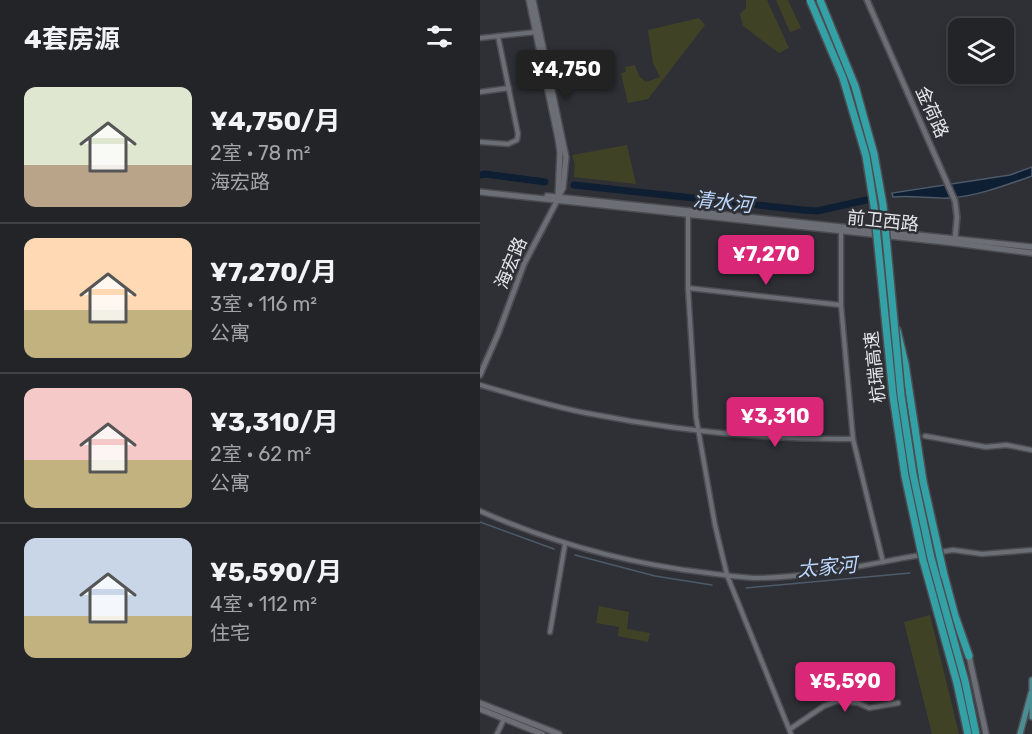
<!DOCTYPE html>
<html lang="zh">
<head>
<meta charset="utf-8">
<style>
  :root { --surface:#222428; --page:#2a2c30; --text:#f1f3f6; --muted:#a2a4a8; --line:#3f4145; --accent:#db2777 }
  body { margin:0; font-family:Rubik,"Noto Sans SC",sans-serif; background:var(--page); color:var(--text); height:100vh; display:flex; flex-direction:column; font-size:22px; white-space:nowrap }
  * { box-sizing:border-box; margin:0 }
  p { font-size:20px; color:var(--muted) }
  .icon { flex:none; width:33px; height:33px; fill:none; stroke:currentColor; stroke-width:2; stroke-linecap:round; stroke-linejoin:round }
  .map { position:relative; flex:1; overflow:hidden }
  .panel { display:flex; flex-direction:column; background:var(--surface); width:480px }
  .panel>* { flex:none }
  .buttons { position:absolute; left:468px; top:18px; display:grid; gap:12px }
  .buttons a { display:grid; place-items:center; width:66px; height:66px; border-radius:12px; background:var(--surface); box-shadow:0 3px 9px #0003,0 0 0 2px var(--line); font-size:30px }
  .price { position:absolute; translate:-50% -51px; padding:0 14px; border-radius:6px; background:var(--accent); color:#fff; font-size:20px; line-height:39px; filter:drop-shadow(0 2px 3px #0008) }
  .price::after { content:''; position:absolute; left:50%; top:36px; width:18px; height:14px; margin-left:-9px; background:inherit; clip-path:polygon(0 0,100% 0,50% 100%) }
  .price.active { background:#222; color:#fff }
  ul { padding:0; list-style:none }
  li { display:flex; align-items:center; gap:18px; height:150px; padding:0 24px }
  li+li { border-top:2px solid var(--line) }
  li span { display:grid; place-items:center; flex:none; width:168px; height:120px; border-radius:12px; color:#555 }
  li>.icon { margin-inline-start:auto }
  span .icon { width:72px; height:72px; fill:#fffc; stroke-width:1 }
  li b { font-size:26px }
  h2 { display:flex; justify-content:space-between; align-items:center; height:72px; padding:0 24px; font-size:26px }
  main { display:flex; flex:1; min-height:0 }
  .map>svg:first-child { display:block }
  .green { fill:#404225 }
  .water { fill:#0e1e33; stroke:#4e5a6a; stroke-width:1.5 }
  .lines { fill:none; stroke-linecap:round; stroke-linejoin:round }
  .stream { stroke:#4e5a6a; stroke-width:1.5 }
  .river { stroke:#0e1e33; stroke-width:7 }
  .minor-casing { stroke:#4c4d52; stroke-width:7 }
  .tertiary-casing { stroke:#4c4d52; stroke-width:8 }
  .secondary-casing { stroke:#4c4d52; stroke-width:8 }
  .primary-casing { stroke:#4c4d52; stroke-width:8 }
  .motorway-casing { stroke:#4c4d52; stroke-width:10 }
  .minor { stroke:#6c6e75; stroke-width:4 }
  .tertiary { stroke:#6c6e75; stroke-width:4.5 }
  .secondary { stroke:#6c6e75; stroke-width:5 }
  .primary { stroke:#4a8d92; stroke-width:5 }
  .motorway { stroke:#33a1a5; stroke-width:7 }
  .motorway-bridge-casing { stroke:#4c4d52; stroke-width:10; stroke-linecap:butt }
  .motorway-bridge { stroke:#33a1a5; stroke-width:7 }
  .labels { text-anchor:middle; dominant-baseline:central; stroke-width:5; stroke-linejoin:round; paint-order:stroke }
  .street-label { font-size:18px; fill:#e4e5e9; stroke:#2e3036 }
  .water-label { font-size:20px; font-style:italic; fill:#bcd8fe; stroke:#2e3036 }
</style>
</head>
<body>
<main>
<section class="panel">
<h2>4套房源<svg class="icon" aria-label="filters" viewBox="0 0 24 24"><path d="M4 7h16M4 17h16"/><circle cx="9" cy="7" r="2"/><circle cx="15" cy="17" r="2"/></svg></h2>
<ul>
<li><span style="background:linear-gradient(#dfe7d0 65%,#b9a48a 0)"><svg class="icon" aria-label="home" viewBox="0 0 24 24"><path d="M3 11l9-7 9 7M6 9v11h12V9"/></svg></span><div><b>¥4,750/月</b><p>2室 · 78 m²</p><p>海宏路</p></div></li>
<li><span style="background:linear-gradient(#ffd9b3 60%,#c2b280 0)"><svg class="icon" aria-label="home" viewBox="0 0 24 24"><path d="M3 11l9-7 9 7M6 9v11h12V9"/></svg></span><div><b>¥7,270/月</b><p>3室 · 116 m²</p><p>公寓</p></div></li>
<li><span style="background:linear-gradient(#f6c9c9 60%,#c2b280 0)"><svg class="icon" aria-label="home" viewBox="0 0 24 24"><path d="M3 11l9-7 9 7M6 9v11h12V9"/></svg></span><div><b>¥3,310/月</b><p>2室 · 62 m²</p><p>公寓</p></div></li>
<li><span style="background:linear-gradient(#c9d6e8 65%,#c2b280 0)"><svg class="icon" aria-label="home" viewBox="0 0 24 24"><path d="M3 11l9-7 9 7M6 9v11h12V9"/></svg></span><div><b>¥5,590/月</b><p>4室 · 112 m²</p><p>住宅</p></div></li>
</ul>
</section>
<div class="map">
<svg width="552" height="734" viewBox="0 0 552 734">
  <rect width="100%" height="100%" fill="#2e3036"/>
  <g class="green">
    <path d="M 266,0 L 287,0 L 309,48 L 299,53 L 263,26 L 260,14 L 266,8 Z"/>
    <path d="M 296,0 L 308,0 L 321,28 L 310,32 Z"/>
    <path d="M 219,18 L 225,25 L 168,99 L 148,103 L 141,73 L 146,72 L 145,67 L 155,65 L 159,76 L 166,82 L 180,77 L 173,63 L 168,30 Z"/>
    <path d="M 147,145 L 156,184 L 94,177 L 95,165 L 92,155 Z"/>
    <path d="M 119,606 L 149,612 L 147,629 L 170,633 L 168,642 L 138,636 L 139,627 L 116,623 Z"/>
    <path d="M 450,615 L 479,734 L 452,734 L 424,622 Z"/>
  </g>
  <path class="water" d="M 552,167 L 552,176 C 526,185 498,196 470,198 C 451,199 432,195 413,197 L 412,193 L 530,175 Z"/>
  <g class="lines">
    <g class="stream">
      <path d="M 0,522 L 74,549"/>
      <path d="M 95,555 L 175,576 L 232,585"/>
      <path d="M 266,588 L 430,573"/>
    </g>
    <g class="river">
      <path d="M 0,175 L 5,174 L 65,182"/>
      <path d="M 94,185 L 323,210 L 337,211 L 391,199"/>
    </g>
    <g class="minor-casing">
      <g id="minor">
        <path d="M 0,38 L 56,32"/>
        <path d="M 0,92 L 29,88"/>
        <path d="M 0,142 L 28,144 L 37,140 L 38,134 L 18,36"/>
        <path d="M 208,212 L 208,288 L 216,417 L 235,525 L 247,575 L 311,734"/>
        <path d="M 361,232 L 361,305 L 373,439 L 403,562"/>
        <path d="M 208,288 L 361,305"/>
        <path d="M 0,385 C 35,395 70,406 106,413 C 193,430 283,440 373,439"/>
        <path d="M 445,436 L 506,447 L 526,445 L 552,450"/>
        <path d="M 0,511 C 73,543 149,564 228,573 C 243,575 259,577 274,578 C 329,578 387,564 441,555"/>
        <path d="M 448,554 L 473,550 L 502,554 L 552,550"/>
        <path d="M 70,632 L 85,544"/>
        <path d="M 310,729 L 344,706 L 358,701 L 378,703 L 389,708 L 418,703"/>
        <path d="M 17,734 L 24,719"/>
      </g>
    </g>
    <g class="tertiary-casing">
      <g id="tertiary">
        <path d="M 387,0 L 475,201 L 477,217 L 475,239"/>
        <path d="M 0,375 L 18,334 L 44,264 L 78,199"/>
      </g>
    </g>
    <g class="secondary-casing">
      <g id="secondary">
        <path d="M 49,0 L 78,139 L 80,152 L 78,196"/>
        <path d="M 53,0 L 86,157 L 83,188 L 78,197"/>
        <path d="M 0,192 L 474,243 L 552,253"/>
        <path d="M 67,196 L 552,247"/>
        <path d="M 489,656 L 506,734"/>
        <path d="M 0,703 L 79,734"/>
        <path d="M 0,709 L 62,734"/>
      </g>
    </g>
    <g class="primary-casing">
      <g id="primary">
        <path d="M 552,680 L 552,717"/>
        <path d="M 540,734 L 551,693"/>
      </g>
    </g>
    <g class="motorway-casing">
      <g id="motorway">
        <path d="M 417,330 L 425,364 L 443,481"/>
        <path d="M 464,575 L 475,616 L 489,656"/>
      </g>
    </g>
    <use href="#minor" class="minor"/>
    <use href="#tertiary" class="tertiary"/>
    <use href="#secondary" class="secondary"/>
    <use href="#primary" class="primary"/>
    <use href="#motorway" class="motorway"/>
    <g class="motorway-bridge-casing">
      <g id="motorway-bridge">
        <path d="M 330,0 L 363,78 L 386,156 L 394,206 L 413,396 L 425,476 L 443,560 L 477,683 L 488,734"/>
        <path d="M 340,0 L 375,86 L 394,154 L 403,205 L 421,395 L 433,474 L 451,558 L 485,681 L 496,734"/>
        <path d="M 443,481 L 464,575"/>
      </g>
    </g>
    <use href="#motorway-bridge" class="motorway-bridge"/>
  </g>
  <g class="labels">
    <g class="street-label">
      <text transform="translate(452 112) rotate(66)">金荷路</text>
      <text transform="translate(403 221) rotate(6)">前卫西路</text>
      <text transform="translate(31 263) rotate(-67)">海宏路</text>
      <text transform="translate(395 367) rotate(-96)">杭瑞高速</text>
    </g>
    <g class="water-label">
      <text transform="translate(243 202) rotate(6)">清水河</text>
      <text transform="translate(347 567) rotate(-5)">太家河</text>
    </g>
  </g>
</svg>
<div class="buttons">
<a><svg class="icon" aria-label="layers" viewBox="0 0 24 24"><path d="M12 4l9 5-9 5-9-5zM3 14l9 5 9-5"/></svg></a>
</div>
<b class="price active" style="left:86px;top:101px">¥4,750</b>
<b class="price" style="left:286px;top:286px">¥7,270</b>
<b class="price" style="left:295px;top:448px">¥3,310</b>
<b class="price" style="left:365px;top:713px">¥5,590</b>
</div>
</main>
</body>
</html>
